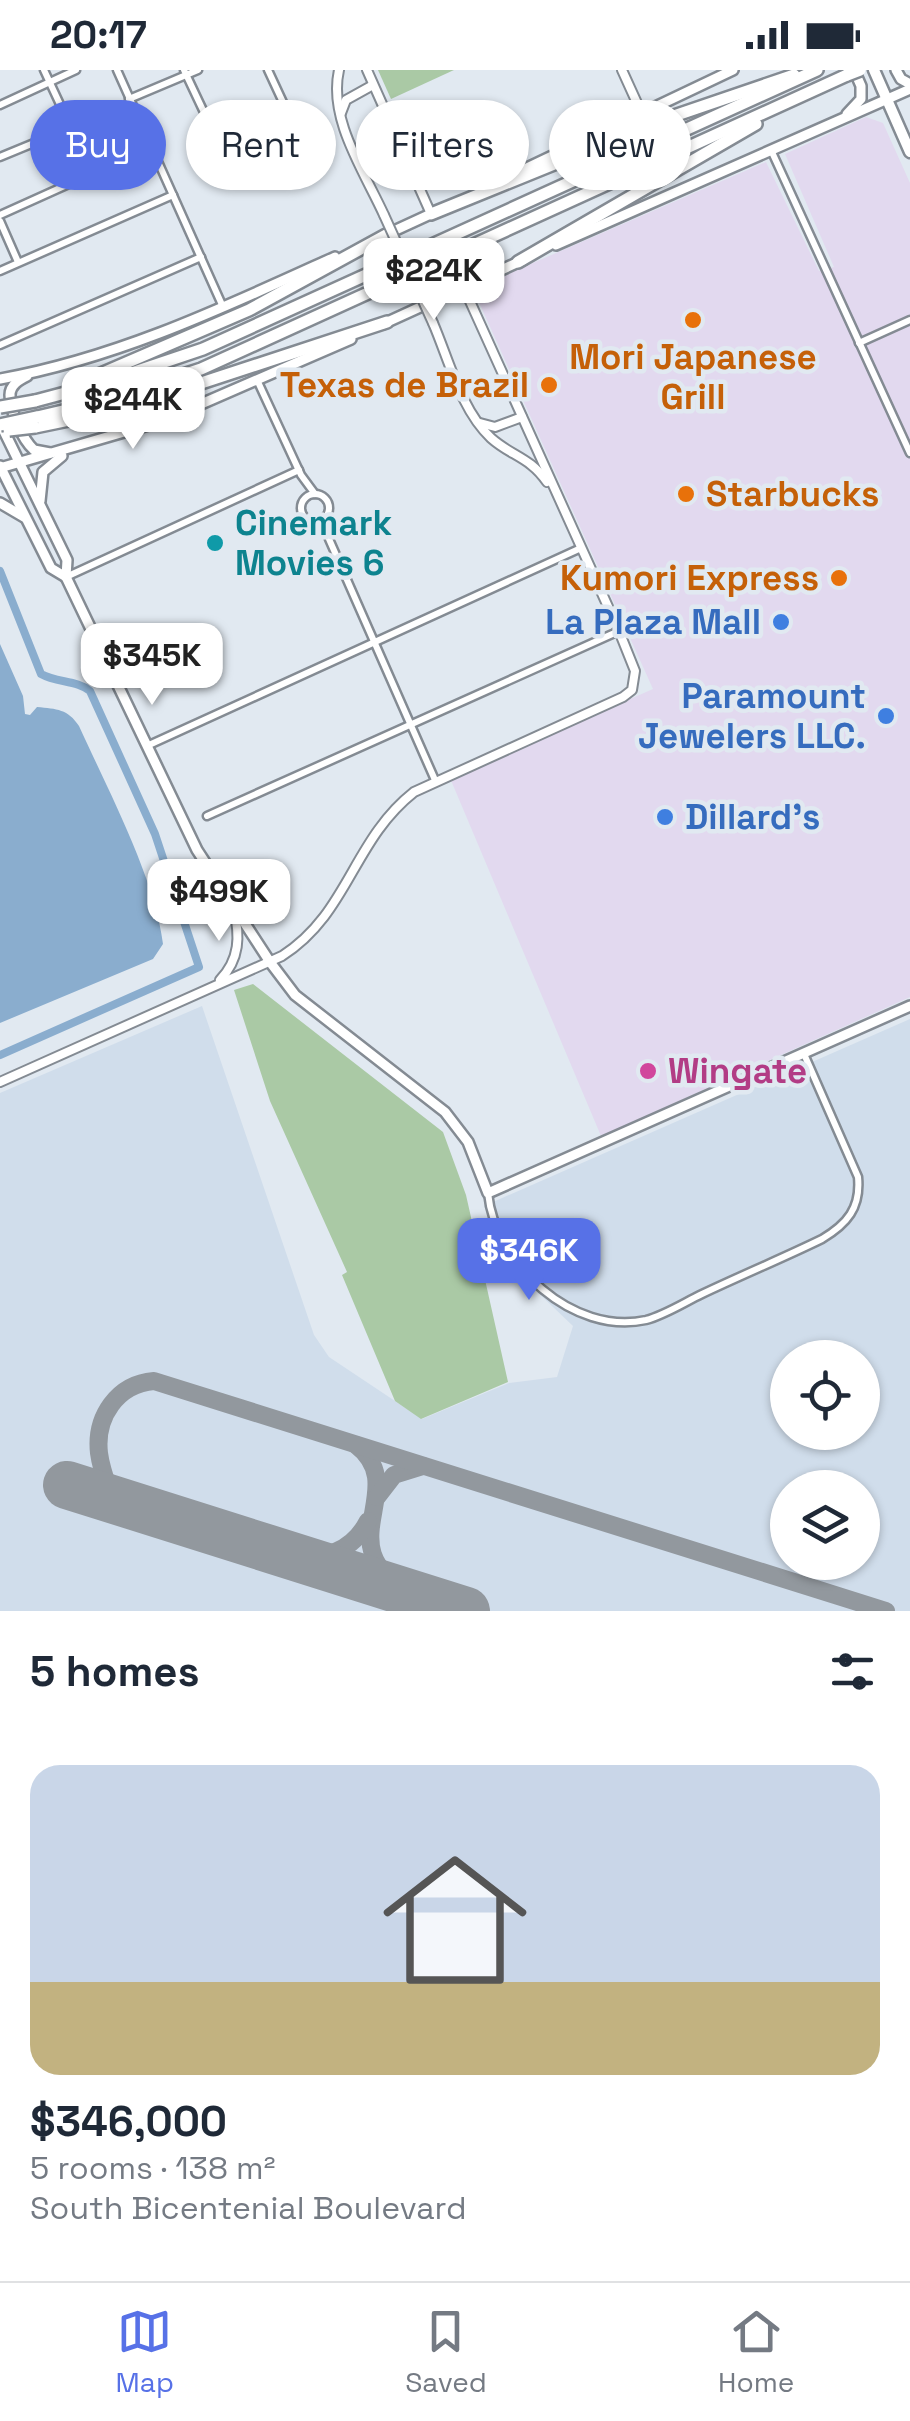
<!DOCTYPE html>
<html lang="en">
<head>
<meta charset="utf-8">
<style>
  :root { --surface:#fff; --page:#f2f2f3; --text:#1f2937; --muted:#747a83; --line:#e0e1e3; --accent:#5771e7 }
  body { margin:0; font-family:"Space Grotesk",sans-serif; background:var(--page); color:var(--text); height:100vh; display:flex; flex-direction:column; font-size:38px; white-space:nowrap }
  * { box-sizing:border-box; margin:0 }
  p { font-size:32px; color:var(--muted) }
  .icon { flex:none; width:55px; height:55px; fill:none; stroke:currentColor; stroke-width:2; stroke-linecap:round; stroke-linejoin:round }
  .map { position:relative; height:1541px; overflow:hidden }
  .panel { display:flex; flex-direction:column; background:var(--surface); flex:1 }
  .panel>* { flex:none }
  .guide { position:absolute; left:30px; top:30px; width:850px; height:90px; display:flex; gap:20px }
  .tools { position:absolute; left:770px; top:1270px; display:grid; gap:20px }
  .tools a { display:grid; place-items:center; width:110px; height:110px; border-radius:50%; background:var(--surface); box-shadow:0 2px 8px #0004; font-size:50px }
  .price { position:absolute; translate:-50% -85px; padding:0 22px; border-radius:20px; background:#fff; color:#222; font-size:32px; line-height:65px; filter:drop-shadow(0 2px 5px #0008) }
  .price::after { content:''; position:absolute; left:50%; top:60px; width:30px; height:22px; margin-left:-15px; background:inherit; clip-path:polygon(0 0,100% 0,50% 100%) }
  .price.on { background:var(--accent); color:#fff }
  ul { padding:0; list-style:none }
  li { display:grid; align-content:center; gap:20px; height:530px; padding:0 30px }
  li+li { border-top:2px solid var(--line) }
  li span { display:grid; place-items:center; height:310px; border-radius:30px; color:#555 }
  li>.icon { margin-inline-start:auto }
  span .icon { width:180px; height:180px; fill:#fffc; stroke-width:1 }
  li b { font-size:42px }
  h2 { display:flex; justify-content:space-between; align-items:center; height:120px; padding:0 30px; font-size:42px }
  .pill { padding:0 35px; border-radius:45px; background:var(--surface); box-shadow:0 2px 8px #0004; font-size:35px; line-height:90px }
  .pill.on { background:var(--accent); color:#fff }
  .status { display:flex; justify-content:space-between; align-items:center; height:70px; padding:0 50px; background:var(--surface); direction:ltr }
  .status svg { height:28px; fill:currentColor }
  .menu { display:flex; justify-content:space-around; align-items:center; height:140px; border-top:2px solid var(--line); background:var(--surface); font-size:28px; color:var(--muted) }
  .menu a { display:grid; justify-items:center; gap:5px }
  .menu .on { color:var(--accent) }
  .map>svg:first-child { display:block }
  .commercial { fill:#e2d9ef }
  .built { fill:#d0ddeb; fill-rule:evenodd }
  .green { fill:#aac9a5 }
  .water { fill:#8aadce }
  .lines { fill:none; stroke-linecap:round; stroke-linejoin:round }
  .canal { stroke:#8aadce; stroke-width:8 }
  .taxiway { stroke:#92989e; stroke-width:18 }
  .runway { stroke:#92989e; stroke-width:48 }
  .minor-casing { stroke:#848b93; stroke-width:11 }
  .tertiary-casing { stroke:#848b93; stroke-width:12 }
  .secondary-casing { stroke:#848b93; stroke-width:14 }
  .primary-casing { stroke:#848b93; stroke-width:15 }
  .motorway-casing { stroke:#848b93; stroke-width:16 }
  .minor { stroke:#fff; stroke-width:6 }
  .tertiary { stroke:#fff; stroke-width:8 }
  .secondary { stroke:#fff; stroke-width:9 }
  .primary { stroke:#fff; stroke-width:10 }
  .motorway { stroke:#fff; stroke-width:11 }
  .tertiary-bridge-casing { stroke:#848b93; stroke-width:12; stroke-linecap:butt }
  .motorway-bridge-casing { stroke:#848b93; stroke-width:16; stroke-linecap:butt }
  .tertiary-bridge { stroke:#fff; stroke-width:8 }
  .motorway-bridge { stroke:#fff; stroke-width:11 }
  .food-dot { fill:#e8710a; stroke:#e1e9f1; stroke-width:4 }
  .culture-dot { fill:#0f9aa8; stroke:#e1e9f1; stroke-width:4 }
  .shop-dot { fill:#3f7fe0; stroke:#e1e9f1; stroke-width:4 }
  .hotel-dot { fill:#d1479c; stroke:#e1e9f1; stroke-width:4 }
  .labels { text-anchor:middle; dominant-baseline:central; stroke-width:9; stroke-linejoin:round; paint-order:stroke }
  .food-label { font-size:35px; font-weight:bold; fill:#c56008; stroke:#e1e9f1; text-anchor:end }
  .culture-label { font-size:35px; font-weight:bold; fill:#0d838f; stroke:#e1e9f1; text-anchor:start }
  .shop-label { font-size:35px; font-weight:bold; fill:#366cbe; stroke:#e1e9f1; text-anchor:end }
  .hotel-label { font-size:35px; font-weight:bold; fill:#b23c85; stroke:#e1e9f1; text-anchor:start }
</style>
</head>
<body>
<div class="status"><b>20:17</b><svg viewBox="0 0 49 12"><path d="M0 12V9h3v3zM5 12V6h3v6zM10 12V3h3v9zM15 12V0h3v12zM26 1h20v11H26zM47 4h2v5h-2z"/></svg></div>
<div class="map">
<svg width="910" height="1541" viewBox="0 0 910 1541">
  <rect width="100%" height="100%" fill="#e1e9f1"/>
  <path class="commercial" d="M 866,47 L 883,53 L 910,113 L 910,927 L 601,1066 L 450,708 L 653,619 L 473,219 L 766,92 L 819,201 L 834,197 L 785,84 Z"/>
  <path class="built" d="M 202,936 L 314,1265 L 329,1287 L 422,1349 L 509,1313 L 557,1307 L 573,1256 L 509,1195 L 484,1136 L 910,949 L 910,1541 L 0,1541 L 0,1023 ZM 788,1288 L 862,1288 L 862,1362 L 788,1362 ZM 788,1418 L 862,1418 L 862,1492 L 788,1492 Z"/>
  <g class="green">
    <path d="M 378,0 L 454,0 L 391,29 Z"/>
    <path d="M 253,914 L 443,1062 L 466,1125 L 508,1312 L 421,1349 L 395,1331 L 342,1205 L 347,1202 L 270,1031 L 234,920 Z"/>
  </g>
  <path class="water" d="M 0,574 L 23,626 L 25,644 L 30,645 L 37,637 C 57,639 68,639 79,656 C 107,718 155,808 163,874 L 153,889 L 0,953 Z"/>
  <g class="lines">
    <path class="canal" d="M 0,501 L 41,604 C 57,613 77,610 90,621 L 155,764 L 199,897 L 0,985"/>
    <g class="taxiway">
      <path d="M 356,1375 C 414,1420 321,1478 415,1525"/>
      <path d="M 377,1427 L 394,1405 L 423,1396"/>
      <path d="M 112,1429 C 107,1414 101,1399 99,1383 C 95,1347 117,1314 154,1311 L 886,1541"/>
      <path d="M 292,1486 C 325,1489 352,1482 368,1451"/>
    </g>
    <path class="runway" d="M 67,1415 L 466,1541"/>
    <g class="minor-casing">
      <g id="minor">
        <path d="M 44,0 L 71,58"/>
        <path d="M 117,0 L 223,237"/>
        <path d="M 184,0 L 226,89"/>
        <path d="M 268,0 L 294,56"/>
        <path d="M 129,29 L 198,0"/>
        <path d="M 0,35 L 76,0"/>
        <path d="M 771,80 L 910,383"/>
        <path d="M 0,87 L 131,33"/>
        <path d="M 0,145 L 151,77"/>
        <path d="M 0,151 L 18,192"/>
        <path d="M 0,201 L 173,125"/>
        <path d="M 859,273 L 910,250"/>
        <path d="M 0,275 L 201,187"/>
        <path d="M 258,312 L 301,405 L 315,424"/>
        <circle cx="315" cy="438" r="14"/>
        <path d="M 325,447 L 329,469 L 435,710"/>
        <path d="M 66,507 L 299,400"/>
        <path d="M 149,675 L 581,478"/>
        <path d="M 207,746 L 619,561"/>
        <path d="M 488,1123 C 495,1194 573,1266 646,1250 C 665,1245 685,1232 702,1224 C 742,1205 783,1188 822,1169 C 847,1154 861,1138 858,1107 L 804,984"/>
      </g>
    </g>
    <g class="tertiary-casing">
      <g id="tertiary">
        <path d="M 339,0 C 328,49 364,101 384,145"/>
        <path d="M 367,0 L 431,144"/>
        <path d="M 622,0 L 642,44"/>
        <path d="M 341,43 L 346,30 L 373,15"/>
        <path d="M 433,253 C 449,290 461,340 491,368 C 511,386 530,387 547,412"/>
        <path d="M 480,353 L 495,357 L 522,347"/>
        <path d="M 220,910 C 240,889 240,866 234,840"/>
        <path d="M 0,1012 L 282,886 C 349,843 352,771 414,722 L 623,627 L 632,620 L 635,601 L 619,561 L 464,218"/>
      </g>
    </g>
    <g class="secondary-casing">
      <g id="secondary">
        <path d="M 896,0 L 901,9 L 910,14"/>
        <path d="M 847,44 L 861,29 L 861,16 L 854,0"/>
        <path d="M 512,105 L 733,0"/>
        <path d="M 385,165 L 435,142"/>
        <path d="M 556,175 L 910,19"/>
        <path d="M 383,254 L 523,190"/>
        <path d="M 27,306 C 19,310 10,315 10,325 C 10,341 22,369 34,380 L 50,383"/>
        <path d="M 0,309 C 118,288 227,236 335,187"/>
        <path d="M 2,357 L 67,490 L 66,507 L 197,780 L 270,892 L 295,925 L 445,1042 L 468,1072 L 488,1123 L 910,936"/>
        <path d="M 0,396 L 51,498 L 66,507"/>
        <path d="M 0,398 L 162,351 L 351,269"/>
        <path d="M 40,431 L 43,402 L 62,386"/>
        <path d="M 0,433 L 24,447"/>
      </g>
    </g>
    <g class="primary-casing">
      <path id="primary" d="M 874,0 L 910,82"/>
    </g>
    <g class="motorway-casing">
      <g id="motorway">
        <path d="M 431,144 L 665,49 L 794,5"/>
        <path d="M 518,192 L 756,54"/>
        <path d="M 75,315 L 249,240 L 386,165"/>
        <path d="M 35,331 L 99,314 L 203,279 L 817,0"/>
        <path d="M 37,347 L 101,332 L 201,299 L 847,5"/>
        <path d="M 35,357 L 122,339 L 387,252"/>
      </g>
    </g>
    <use href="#minor" class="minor"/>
    <use href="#tertiary" class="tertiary"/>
    <use href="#secondary" class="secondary"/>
    <use href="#primary" class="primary"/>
    <use href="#motorway" class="motorway"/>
    <g class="tertiary-bridge-casing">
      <path id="tertiary-bridge" d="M 384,145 L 433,253"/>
    </g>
    <g class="motorway-bridge-casing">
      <g id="motorway-bridge">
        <path d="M 847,5 L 860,0"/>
        <path d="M 0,337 L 35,331"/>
        <path d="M 0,355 L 37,347"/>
        <path d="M 9,360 L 35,357"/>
      </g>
    </g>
    <use href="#tertiary-bridge" class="tertiary-bridge"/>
    <use href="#motorway-bridge" class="motorway-bridge"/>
  </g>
  <g class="food-dot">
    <circle cx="693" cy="250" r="10"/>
    <circle cx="549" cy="315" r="10"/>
    <circle cx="686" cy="424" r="10"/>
    <circle cx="839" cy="508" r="10"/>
  </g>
  <circle class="culture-dot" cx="215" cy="473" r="10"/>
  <g class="shop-dot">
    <circle cx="781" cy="552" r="10"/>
    <circle cx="886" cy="646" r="10"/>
    <circle cx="665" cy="747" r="10"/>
  </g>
  <circle class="hotel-dot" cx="648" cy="1001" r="10"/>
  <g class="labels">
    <g class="food-label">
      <text x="693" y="287" text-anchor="middle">Mori Japanese<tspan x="693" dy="40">Grill</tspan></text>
      <text x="529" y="315">Texas de Brazil</text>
      <text x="706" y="424" text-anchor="start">Starbucks</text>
      <text x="819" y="508">Kumori Express</text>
    </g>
    <g class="culture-label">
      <text x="235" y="453">Cinemark<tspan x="235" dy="40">Movies 6</tspan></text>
    </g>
    <g class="shop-label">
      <text x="761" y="552">La Plaza Mall</text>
      <text x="866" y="626">Paramount<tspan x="866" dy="40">Jewelers LLC.</tspan></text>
      <text x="685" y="747" text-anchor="start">Dillard's</text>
    </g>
    <g class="hotel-label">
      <text x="668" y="1001">Wingate</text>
    </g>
  </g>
</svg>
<div class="tools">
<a><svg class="icon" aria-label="locate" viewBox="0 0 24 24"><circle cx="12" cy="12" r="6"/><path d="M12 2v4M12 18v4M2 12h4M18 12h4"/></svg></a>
<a><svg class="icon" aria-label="layers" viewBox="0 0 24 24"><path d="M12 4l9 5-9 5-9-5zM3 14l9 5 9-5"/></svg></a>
</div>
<b class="price" style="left:434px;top:253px">$224K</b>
<b class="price" style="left:133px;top:382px">$244K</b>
<b class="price" style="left:152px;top:638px">$345K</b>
<b class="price" style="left:219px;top:874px">$499K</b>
<b class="price on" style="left:529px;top:1233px">$346K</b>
<div class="guide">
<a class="pill on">Buy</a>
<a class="pill">Rent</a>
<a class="pill">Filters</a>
<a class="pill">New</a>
</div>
</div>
<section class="panel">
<h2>5 homes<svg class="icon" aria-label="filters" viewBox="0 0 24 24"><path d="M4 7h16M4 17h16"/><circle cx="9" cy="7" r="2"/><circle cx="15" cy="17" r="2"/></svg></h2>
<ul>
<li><span style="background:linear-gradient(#c9d6e8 70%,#c2b280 0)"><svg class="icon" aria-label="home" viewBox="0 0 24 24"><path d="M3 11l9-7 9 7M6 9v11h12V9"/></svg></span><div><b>$346,000</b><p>5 rooms · 138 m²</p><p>South Bicentenial Boulevard</p></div></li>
</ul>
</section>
<nav class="menu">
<a class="on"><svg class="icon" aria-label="map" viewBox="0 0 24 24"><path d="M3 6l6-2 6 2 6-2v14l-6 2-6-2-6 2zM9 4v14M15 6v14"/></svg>Map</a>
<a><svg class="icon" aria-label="saved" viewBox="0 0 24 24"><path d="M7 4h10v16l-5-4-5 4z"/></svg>Saved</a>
<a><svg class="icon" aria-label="home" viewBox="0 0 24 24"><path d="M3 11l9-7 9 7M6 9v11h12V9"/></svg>Home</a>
</nav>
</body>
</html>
